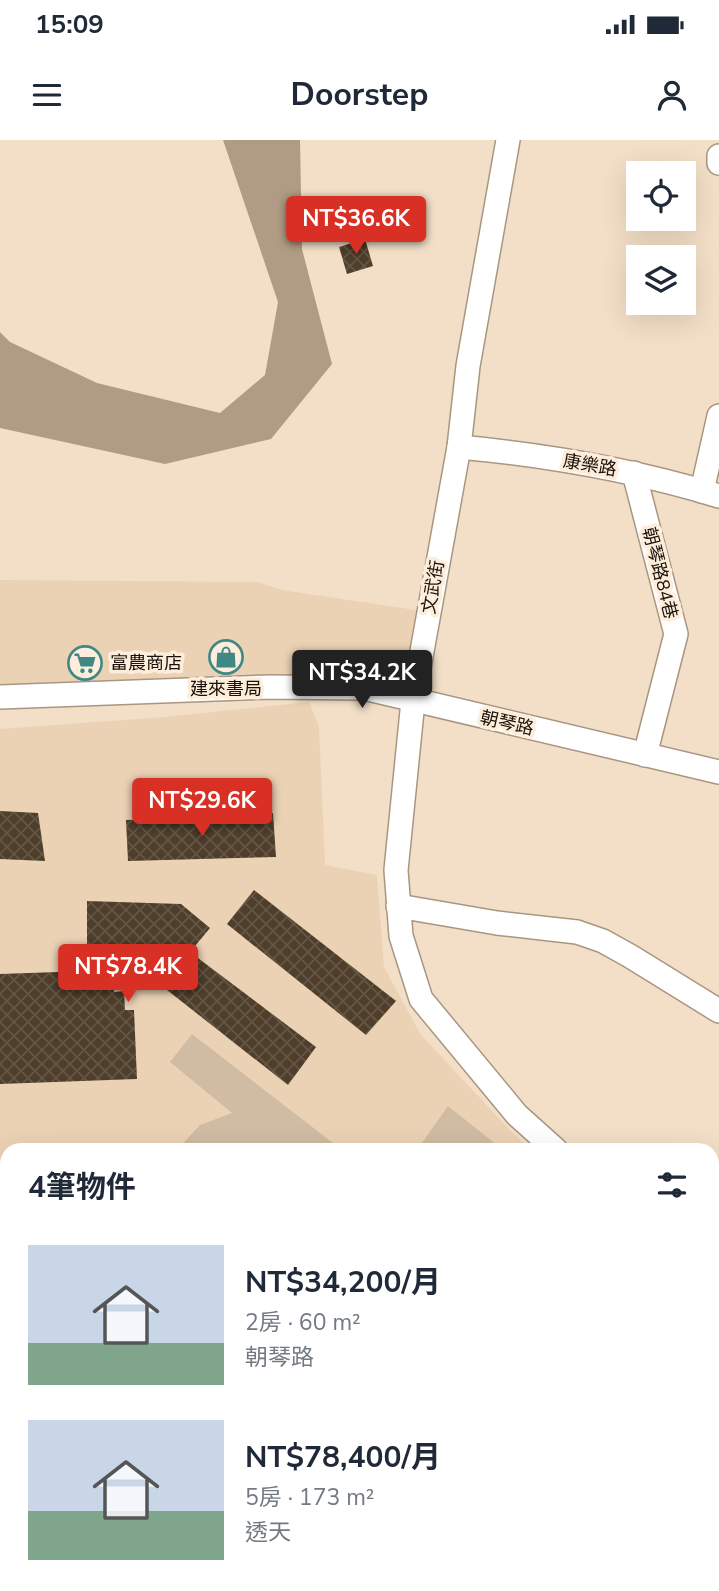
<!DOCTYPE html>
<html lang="zh-TW">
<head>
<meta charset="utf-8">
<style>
  :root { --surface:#fff; --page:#f6f6f7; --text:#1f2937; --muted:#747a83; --accent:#d93025 }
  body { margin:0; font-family:"Nunito Sans","Noto Sans TC",sans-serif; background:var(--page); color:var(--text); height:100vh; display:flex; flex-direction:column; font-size:26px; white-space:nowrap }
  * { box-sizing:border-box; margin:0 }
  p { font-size:23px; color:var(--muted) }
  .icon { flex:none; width:38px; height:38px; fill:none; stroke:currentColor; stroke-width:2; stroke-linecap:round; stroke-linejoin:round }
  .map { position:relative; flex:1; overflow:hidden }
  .details { position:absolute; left:0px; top:1003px; width:719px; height:450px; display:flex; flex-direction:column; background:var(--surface); border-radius:21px 21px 0 0; box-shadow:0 7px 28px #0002 }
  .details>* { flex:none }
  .buttons { position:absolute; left:626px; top:21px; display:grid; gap:14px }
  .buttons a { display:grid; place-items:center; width:70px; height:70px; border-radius:0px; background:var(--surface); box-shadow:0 7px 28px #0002; font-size:35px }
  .price { position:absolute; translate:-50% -60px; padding:0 16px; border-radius:7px; background:var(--accent); color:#fff; font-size:23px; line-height:46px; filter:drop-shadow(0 2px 4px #0008) }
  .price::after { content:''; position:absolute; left:50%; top:42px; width:21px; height:16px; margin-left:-10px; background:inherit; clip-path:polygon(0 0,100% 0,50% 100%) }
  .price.current { background:#222; color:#fff }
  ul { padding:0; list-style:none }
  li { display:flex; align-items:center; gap:21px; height:175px; padding:0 28px }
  li span { display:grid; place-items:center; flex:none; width:196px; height:140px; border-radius:0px; color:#555 }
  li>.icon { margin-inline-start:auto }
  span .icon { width:84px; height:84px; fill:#fffc; stroke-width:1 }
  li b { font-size:30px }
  h2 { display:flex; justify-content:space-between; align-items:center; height:84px; padding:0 28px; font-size:30px }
  .status { display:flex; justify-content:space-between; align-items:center; height:49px; padding:0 35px; background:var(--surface); direction:ltr }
  .status svg { height:19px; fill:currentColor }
  header { display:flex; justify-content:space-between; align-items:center; height:91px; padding:0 28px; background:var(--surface); font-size:32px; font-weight:700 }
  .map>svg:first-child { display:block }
  .built { fill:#ebd2b5 }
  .green { fill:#d0bba3 }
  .water { fill:#b09c84 }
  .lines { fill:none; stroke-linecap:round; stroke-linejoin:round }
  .stream { stroke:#b09c84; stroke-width:7 }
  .building { fill:url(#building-cross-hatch) }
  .minor-casing { stroke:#a99680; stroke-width:26 }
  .minor { stroke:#fff; stroke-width:23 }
  .labels { text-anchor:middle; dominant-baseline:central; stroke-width:7; stroke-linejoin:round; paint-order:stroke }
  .street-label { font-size:18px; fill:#19120a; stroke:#fdedda }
  .poi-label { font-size:18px; fill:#19120a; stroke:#fdedda; text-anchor:start }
</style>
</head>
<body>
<div class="status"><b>15:09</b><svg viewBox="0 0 49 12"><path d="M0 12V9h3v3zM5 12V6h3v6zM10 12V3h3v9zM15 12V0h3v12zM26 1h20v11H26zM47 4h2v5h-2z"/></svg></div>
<header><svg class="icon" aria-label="menu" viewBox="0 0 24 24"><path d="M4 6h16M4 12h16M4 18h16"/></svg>Doorstep<svg class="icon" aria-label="person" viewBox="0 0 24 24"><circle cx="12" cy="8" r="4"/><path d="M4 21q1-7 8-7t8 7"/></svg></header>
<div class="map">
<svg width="719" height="1451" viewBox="0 0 719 1451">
  <defs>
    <pattern id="building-cross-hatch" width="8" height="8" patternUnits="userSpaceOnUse" patternTransform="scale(1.75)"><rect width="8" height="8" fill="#4e3e2a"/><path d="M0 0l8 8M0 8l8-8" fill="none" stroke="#645646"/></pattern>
  </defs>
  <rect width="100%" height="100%" fill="#f3dfc7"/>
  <g class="built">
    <path d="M 0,440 L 258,442 L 282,450 L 429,472 L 413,561 L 364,548 L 0,557 Z"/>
    <path d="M 309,562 L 319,586 L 325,725 L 377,735 L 384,827 L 421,895 L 509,989 L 531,1010 L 7,1010 L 7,1032 L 0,1027 L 0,589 L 165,577 Z"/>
    <path d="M 712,1174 L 719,1180 L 719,1238 L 712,1246 Z"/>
  </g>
  <g class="green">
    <path d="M 192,894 L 342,1010 L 177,1010 L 200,985 L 232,973 L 170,922 Z"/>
    <path d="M 448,966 L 503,1010 L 417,1010 Z"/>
  </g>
  <path class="water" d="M 223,0 L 300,0 L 302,109 L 332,224 L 271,299 L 165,324 L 0,288 L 0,192 L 10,202 L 97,243 L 220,273 L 265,235 L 278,162 Z"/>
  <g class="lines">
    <g class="stream">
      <path d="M 0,1106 L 7,1111"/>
      <path d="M 458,1446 L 465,1451"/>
    </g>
  </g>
  <g class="building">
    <path d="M 365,99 L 373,126 L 347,134 L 339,107 Z"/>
    <path d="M 0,671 L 38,673 L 45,721 L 0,719 Z"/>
    <path d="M 273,673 L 276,717 L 128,721 L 126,680 Z"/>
    <path d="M 254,750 L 396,861 L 366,895 L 227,784 Z"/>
    <path d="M 87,761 L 181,764 L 210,788 L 190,812 L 316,907 L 288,945 L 167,850 L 179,833 L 145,808 L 112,808 L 114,852 L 124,851 L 125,870 L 134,870 L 137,939 L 0,944 L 0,834 L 87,831 Z"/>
  </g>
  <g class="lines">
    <g class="minor-casing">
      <g id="minor">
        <path d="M 508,0 L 468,226 L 459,307 L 413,561 L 396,730 L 401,796 L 421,859 L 517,975 L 556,1010"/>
        <path d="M 719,16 L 719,23"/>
        <path d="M 459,307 C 547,315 634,330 719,356"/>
        <path d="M 634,333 L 676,494 L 645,615"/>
        <path d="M 702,351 L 719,276"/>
        <path d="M 0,557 L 270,547 L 364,548 L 719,632"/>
        <path d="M 398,766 L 497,783 L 577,792 L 603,801 L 630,816 L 719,871"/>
        <path d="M 0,1053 L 7,1059"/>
        <path d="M 712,1146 L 719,1152"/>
        <path d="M 0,1147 L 7,1152"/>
        <path d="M 712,1277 L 719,1268"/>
        <path d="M 147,1446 L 154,1451"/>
        <path d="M 402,1446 L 410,1451"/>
        <path d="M 519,1446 L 526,1451"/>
        <path d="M 4,1451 L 8,1446"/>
        <path d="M 575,1451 L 579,1446"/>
      </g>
    </g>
    <use href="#minor" class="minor"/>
  </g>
  <defs>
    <g id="shop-ring" transform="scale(1.75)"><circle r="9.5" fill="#fdedda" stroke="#408886" stroke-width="1.5"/><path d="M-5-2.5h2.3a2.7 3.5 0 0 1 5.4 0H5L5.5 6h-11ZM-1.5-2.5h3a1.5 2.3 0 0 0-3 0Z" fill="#408886"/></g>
    <g id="supermarket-ring" transform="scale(1.75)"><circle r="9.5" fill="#fdedda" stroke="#408886" stroke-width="1.5"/><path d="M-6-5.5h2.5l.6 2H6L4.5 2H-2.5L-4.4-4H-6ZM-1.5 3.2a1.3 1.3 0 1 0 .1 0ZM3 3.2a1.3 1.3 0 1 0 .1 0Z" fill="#408886"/></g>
  </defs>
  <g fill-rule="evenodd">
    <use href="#shop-ring" x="226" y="517"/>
    <use href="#supermarket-ring" x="85" y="523"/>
  </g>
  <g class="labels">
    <g class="street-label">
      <text transform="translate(590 325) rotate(10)">康樂路</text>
      <text transform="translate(660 433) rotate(76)">朝琴路84巷</text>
      <text transform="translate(433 447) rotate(-80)">文武街</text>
      <text transform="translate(507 583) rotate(13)">朝琴路</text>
    </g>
    <g class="poi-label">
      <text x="110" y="523">富農商店</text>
      <text x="226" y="549" text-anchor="middle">建來書局</text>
    </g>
  </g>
</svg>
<div class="buttons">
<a><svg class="icon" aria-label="locate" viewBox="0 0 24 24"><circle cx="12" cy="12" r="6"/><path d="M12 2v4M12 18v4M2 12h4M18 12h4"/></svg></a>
<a><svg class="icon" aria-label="layers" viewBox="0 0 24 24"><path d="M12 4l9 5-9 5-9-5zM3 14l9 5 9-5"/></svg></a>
</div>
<b class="price" style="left:356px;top:116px">NT$36.6K</b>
<b class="price current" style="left:362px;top:570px">NT$34.2K</b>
<b class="price" style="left:202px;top:698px">NT$29.6K</b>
<b class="price" style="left:128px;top:864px">NT$78.4K</b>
<section class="details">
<h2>4筆物件<svg class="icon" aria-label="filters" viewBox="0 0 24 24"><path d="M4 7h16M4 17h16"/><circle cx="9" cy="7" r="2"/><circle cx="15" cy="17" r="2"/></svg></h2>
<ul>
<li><span style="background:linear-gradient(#c9d6e8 70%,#7fa58c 0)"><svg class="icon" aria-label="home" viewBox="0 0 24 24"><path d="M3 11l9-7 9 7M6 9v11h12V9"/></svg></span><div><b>NT$34,200/月</b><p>2房 · 60 m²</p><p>朝琴路</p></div></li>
<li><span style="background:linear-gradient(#c9d6e8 65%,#7fa58c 0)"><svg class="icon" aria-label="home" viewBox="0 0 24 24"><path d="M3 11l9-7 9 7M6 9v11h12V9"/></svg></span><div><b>NT$78,400/月</b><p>5房 · 173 m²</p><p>透天</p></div></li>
</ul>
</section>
</div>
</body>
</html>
